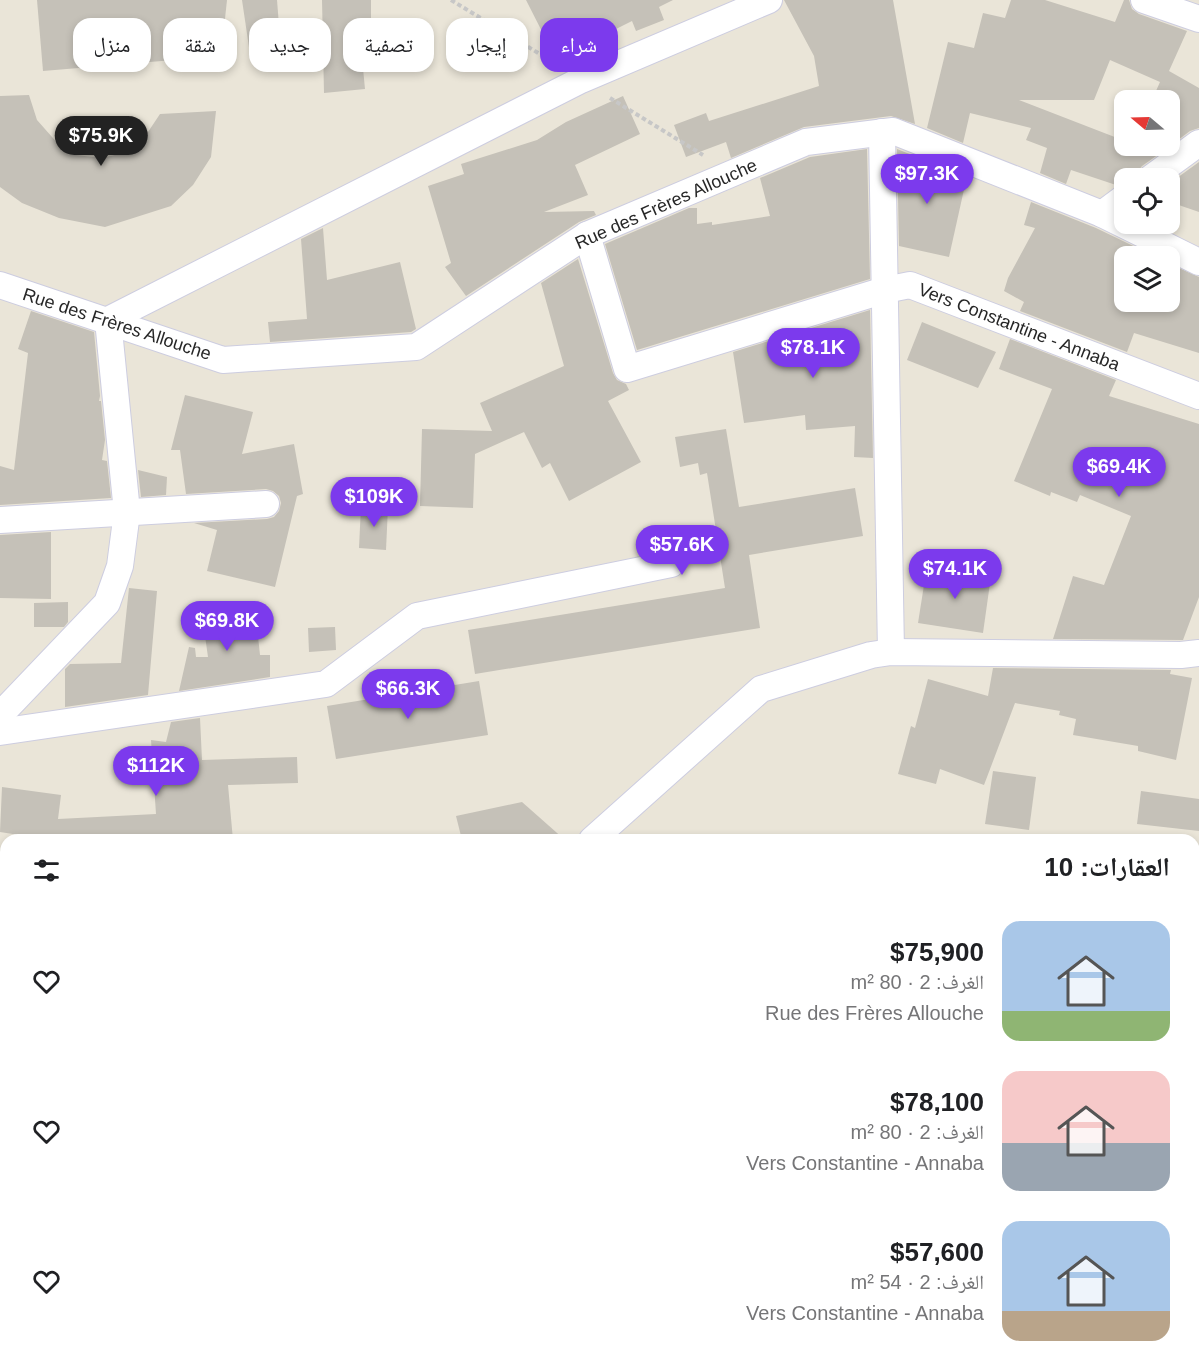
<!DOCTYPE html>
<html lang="ar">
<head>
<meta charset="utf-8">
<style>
  :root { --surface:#fff; --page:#f6f6f6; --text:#202124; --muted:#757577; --accent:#7c3aed }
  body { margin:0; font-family:Helvetica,"Noto Naskh Arabic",sans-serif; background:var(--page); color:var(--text); direction:rtl; height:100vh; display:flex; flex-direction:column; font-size:22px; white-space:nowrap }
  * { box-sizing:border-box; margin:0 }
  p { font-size:20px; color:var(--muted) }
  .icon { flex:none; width:33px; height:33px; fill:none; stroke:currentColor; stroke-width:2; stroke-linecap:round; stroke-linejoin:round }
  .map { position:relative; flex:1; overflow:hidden; direction:ltr }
  .sheet { position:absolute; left:0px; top:834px; width:1200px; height:536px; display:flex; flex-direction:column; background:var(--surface); border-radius:18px 18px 0 0; box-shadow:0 3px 9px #0003; direction:rtl }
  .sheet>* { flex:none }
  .hud { position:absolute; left:18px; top:18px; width:600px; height:54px; direction:rtl; display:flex; gap:12px }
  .needle { width:39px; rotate:289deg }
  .controls { position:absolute; left:1114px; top:90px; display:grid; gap:12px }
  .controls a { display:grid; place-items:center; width:66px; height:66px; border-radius:12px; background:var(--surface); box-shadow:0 3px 9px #0003; font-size:30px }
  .price { position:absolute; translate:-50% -51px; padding:0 14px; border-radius:21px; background:var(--accent); color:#fff; font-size:20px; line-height:39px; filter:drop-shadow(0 2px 3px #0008) }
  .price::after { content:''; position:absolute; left:50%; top:36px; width:18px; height:14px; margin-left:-9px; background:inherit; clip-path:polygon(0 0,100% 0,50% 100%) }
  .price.active { background:#222; color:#fff }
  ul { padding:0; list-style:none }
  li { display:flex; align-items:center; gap:18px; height:150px; padding:0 30px }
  li span { display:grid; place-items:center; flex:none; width:168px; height:120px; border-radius:18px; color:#555 }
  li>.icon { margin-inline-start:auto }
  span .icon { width:72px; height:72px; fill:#fffc; stroke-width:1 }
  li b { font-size:26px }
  h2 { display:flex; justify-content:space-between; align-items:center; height:72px; padding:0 30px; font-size:26px }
  .chip { padding:0 21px; border-radius:18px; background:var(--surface); box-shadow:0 3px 9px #0003; font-size:21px; line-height:54px }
  .chip.active { background:var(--accent); color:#fff }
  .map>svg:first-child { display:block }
  .building { fill:#c5c1b8 }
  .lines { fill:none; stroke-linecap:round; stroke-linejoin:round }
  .minor-casing { stroke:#cdcde0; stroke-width:28 }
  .path { stroke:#c7c7c7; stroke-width:4; stroke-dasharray:4.5 3; stroke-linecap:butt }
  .minor { stroke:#fff; stroke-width:26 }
  .labels { text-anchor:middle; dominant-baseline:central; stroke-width:5; stroke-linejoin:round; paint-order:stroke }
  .street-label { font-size:18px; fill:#272727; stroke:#fff }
</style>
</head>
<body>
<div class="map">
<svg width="1199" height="1369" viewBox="0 0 1199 1369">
  <rect width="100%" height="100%" fill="#eae5d8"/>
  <g class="building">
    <path d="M 37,0 L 227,0 L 221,56 L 43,71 Z"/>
    <path d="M 242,0 L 277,0 L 281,51 L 250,54 Z"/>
    <path d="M 322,0 L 371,0 L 371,27 L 359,27 L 365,89 L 324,93 Z"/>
    <path d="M 526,0 L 673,0 L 659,7 L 664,20 L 636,31 L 632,21 L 556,59 Z"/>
    <path d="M 784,0 L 893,0 L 915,124 L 891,116 L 804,127 L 731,158 L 726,142 L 686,157 L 674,125 L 706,113 L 709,121 L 819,86 L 814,56 Z"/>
    <path d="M 1011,0 L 1045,0 L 1115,22 L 1124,0 L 1129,0 L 1132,9 L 1139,14 L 1187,31 L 1169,71 L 1199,88 L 1199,128 L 1190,131 L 1170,146 L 1170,100 L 1152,100 L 1160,82 L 1110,60 L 1094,100 L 1019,100 L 1125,141 L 1125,146 L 1138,146 L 1159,154 L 1142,166 L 1138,171 L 1136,178 L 1125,178 L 1125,182 L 1116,185 L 1071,170 L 1066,184 L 1040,173 L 1047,148 L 1026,140 L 1031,128 L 970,113 L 963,143 L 927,128 L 948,42 L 974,48 L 983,13 L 1005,18 Z"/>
    <path d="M 29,95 L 37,120 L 67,154 L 102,158 L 136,150 L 160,114 L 216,111 L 211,157 L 193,185 L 171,206 L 105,227 L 59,218 L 22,203 L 0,187 L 0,96 Z"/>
    <path d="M 623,96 L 640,134 L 575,165 L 588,195 L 544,212 L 594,211 L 596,215 L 579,222 L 466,296 L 445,267 L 451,263 L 428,186 L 464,174 L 461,164 L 537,140 L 566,122 Z"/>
    <path d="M 867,149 L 870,279 L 637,350 L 605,244 L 689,208 L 697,208 L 697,224 L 712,222 L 712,225 L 770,216 L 760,178 L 810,157 Z"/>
    <path d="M 897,149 L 957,173 L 954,185 L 965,185 L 949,257 L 899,246 Z"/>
    <path d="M 1199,162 L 1199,212 L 1170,202 L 1170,183 Z"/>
    <path d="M 1031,202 L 1096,228 L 1154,256 L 1125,256 L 1125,302 L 1170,302 L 1170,264 L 1199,277 L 1199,353 L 1134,333 L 1127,352 L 1020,311 L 1024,302 L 1004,291 L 1008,278 L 1035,228 L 1024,225 Z"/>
    <path d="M 323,228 L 327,280 L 400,262 L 416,329 L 411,332 L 270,342 L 268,322 L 307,319 L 301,239 Z"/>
    <path d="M 578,259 L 613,373 L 617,380 L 626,384 L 629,390 L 608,401 L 641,462 L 569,501 L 550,463 L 542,468 L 524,432 L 475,454 L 473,508 L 420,506 L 422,429 L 492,431 L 480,403 L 564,366 L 541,283 Z"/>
    <path d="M 870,310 L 873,458 L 854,457 L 855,426 L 806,430 L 805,415 L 744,423 L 733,352 Z"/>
    <path d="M 31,311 L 94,332 L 100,396 L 99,401 L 101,401 L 105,440 L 102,460 L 107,461 L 111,498 L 0,505 L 0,466 L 14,470 L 28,353 L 18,349 Z"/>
    <path d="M 922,322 L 996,352 L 978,388 L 907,360 Z"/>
    <path d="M 1010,339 L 1116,380 L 1109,396 L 1199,424 L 1199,597 L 1183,640 L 1053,639 L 1073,576 L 1104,585 L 1131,516 L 1080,495 L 1077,502 L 1051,492 L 1050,496 L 1014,481 L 1052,389 L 999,369 Z"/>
    <path d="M 185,395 L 253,412 L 242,454 L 294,444 L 303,494 L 297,496 L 275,587 L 207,571 L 217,530 L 194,523 L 267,519 L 274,517 L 279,511 L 281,503 L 279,496 L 273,491 L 266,489 L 186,494 L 180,450 L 171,450 Z"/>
    <path d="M 726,429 L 739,507 L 855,488 L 863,536 L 749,555 L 760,628 L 475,674 L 468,630 L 725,588 L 707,473 L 700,475 L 698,463 L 680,467 L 675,437 Z"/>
    <path d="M 138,470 L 167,477 L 166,495 L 141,497 Z"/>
    <path d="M 361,506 L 388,507 L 386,550 L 359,548 Z"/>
    <path d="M 51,532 L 51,599 L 0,598 L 0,535 Z"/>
    <path d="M 927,566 L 991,576 L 983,633 L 918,623 Z"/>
    <path d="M 129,588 L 157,591 L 148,695 L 65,707 L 65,669 L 70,664 L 121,663 Z"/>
    <path d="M 68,602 L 68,622 L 64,627 L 34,627 L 34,603 Z"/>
    <path d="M 255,608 L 260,655 L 270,655 L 270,677 L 179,691 L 189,647 L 195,648 L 196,657 L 208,657 L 202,615 Z"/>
    <path d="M 335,627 L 336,650 L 309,652 L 308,628 Z"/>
    <path d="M 993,668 L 1171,670 L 1170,674 L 1192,678 L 1176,760 L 1138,751 L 1138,746 L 1073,735 L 1076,719 L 1059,715 L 1060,711 L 1015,703 L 984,785 L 940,769 L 936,784 L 898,774 L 911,726 L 915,728 L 928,679 L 988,696 Z"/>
    <path d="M 479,681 L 488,735 L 336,759 L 327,706 Z"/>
    <path d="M 200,718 L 202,760 L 297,757 L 298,783 L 228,785 L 233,840 L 32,840 L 32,837 L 0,832 L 2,787 L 61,795 L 58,819 L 156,814 L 151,740 L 166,742 L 171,722 Z"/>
    <path d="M 993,771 L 1036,777 L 1029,830 L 985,824 Z"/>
    <path d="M 1141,791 L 1199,799 L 1199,831 L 1137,824 Z"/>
    <path d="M 522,802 L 565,840 L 462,840 L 456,816 Z"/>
  </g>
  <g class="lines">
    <g class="minor-casing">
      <g id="minor">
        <path d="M 1144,0 L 1199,19"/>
        <path d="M 882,132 L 891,652"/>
        <path d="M 1151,178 L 1199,143"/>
        <path d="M 1102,214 L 1125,197"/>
        <path d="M 587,235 L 627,369 L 885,290 L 910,285 L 1199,396"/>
        <path d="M 0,285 L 223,360 L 416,347 L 587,235 L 806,142 L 893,131 L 1102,214 L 1199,262"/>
        <path d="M 0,520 L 266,504"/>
        <path d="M 0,715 L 107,603 L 120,566 L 127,512 L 108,320 L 581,80 L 769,0"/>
        <path d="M 0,732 L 326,684 L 417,616 L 671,564"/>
        <path d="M 592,840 L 761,689 L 871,655 L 891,652 L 1181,655 L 1199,653"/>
        <path d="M 0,1128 L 6,1126"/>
        <path d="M 568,1364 L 570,1369"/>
        <path d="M 600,1369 L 604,1364"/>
        <path d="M 1063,1369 L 1064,1364"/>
      </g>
    </g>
    <g class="path">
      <path d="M 451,0 L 553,62"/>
      <path d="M 610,98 L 703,155"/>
    </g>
    <use href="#minor" class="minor"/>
  </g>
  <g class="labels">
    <g class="street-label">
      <text transform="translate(666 204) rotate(-24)">Rue des Frères Allouche</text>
      <text transform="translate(117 324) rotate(18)">Rue des Frères Allouche</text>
      <text transform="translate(1019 327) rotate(21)">Vers Constantine - Annaba</text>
    </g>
  </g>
</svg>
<div class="controls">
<a><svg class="needle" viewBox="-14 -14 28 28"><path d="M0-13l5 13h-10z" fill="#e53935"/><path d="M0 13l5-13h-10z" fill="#757577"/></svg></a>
<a><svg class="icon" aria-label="locate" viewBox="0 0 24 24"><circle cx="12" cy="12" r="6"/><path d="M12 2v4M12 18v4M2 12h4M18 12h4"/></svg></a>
<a><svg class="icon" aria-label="layers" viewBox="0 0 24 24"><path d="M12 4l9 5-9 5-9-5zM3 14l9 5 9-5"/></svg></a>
</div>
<b class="price active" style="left:101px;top:167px">$75.9K</b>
<b class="price" style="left:927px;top:205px">$97.3K</b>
<b class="price" style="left:813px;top:379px">$78.1K</b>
<b class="price" style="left:1119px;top:498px">$69.4K</b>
<b class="price" style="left:374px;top:528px">$109K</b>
<b class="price" style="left:682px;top:576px">$57.6K</b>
<b class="price" style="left:955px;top:600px">$74.1K</b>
<b class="price" style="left:227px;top:652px">$69.8K</b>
<b class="price" style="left:408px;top:720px">$66.3K</b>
<b class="price" style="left:156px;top:797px">$112K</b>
<div class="hud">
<a class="chip active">شراء</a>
<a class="chip">إيجار</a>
<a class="chip">تصفية</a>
<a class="chip">جديد</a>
<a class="chip">شقة</a>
<a class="chip">منزل</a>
</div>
<section class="sheet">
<h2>العقارات: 10<svg class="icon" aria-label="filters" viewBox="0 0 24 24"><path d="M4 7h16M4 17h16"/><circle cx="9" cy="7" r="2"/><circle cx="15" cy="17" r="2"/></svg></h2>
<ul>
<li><span style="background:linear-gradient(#a9c7e8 75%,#8fb573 0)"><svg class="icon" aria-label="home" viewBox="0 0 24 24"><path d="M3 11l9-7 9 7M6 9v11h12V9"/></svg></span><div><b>$75,900</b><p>الغرف: 2 · 80 m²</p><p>Rue des Frères Allouche</p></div><svg class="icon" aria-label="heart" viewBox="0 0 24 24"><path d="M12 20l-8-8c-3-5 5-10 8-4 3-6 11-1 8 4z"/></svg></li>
<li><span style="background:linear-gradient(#f6c9c9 60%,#9aa5b1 0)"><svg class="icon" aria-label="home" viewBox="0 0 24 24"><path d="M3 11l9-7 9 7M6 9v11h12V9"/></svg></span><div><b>$78,100</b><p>الغرف: 2 · 80 m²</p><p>Vers Constantine - Annaba</p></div><svg class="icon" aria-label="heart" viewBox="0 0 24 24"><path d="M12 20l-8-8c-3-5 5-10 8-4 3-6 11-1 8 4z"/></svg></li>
<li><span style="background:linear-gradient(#a9c7e8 75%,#b9a48a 0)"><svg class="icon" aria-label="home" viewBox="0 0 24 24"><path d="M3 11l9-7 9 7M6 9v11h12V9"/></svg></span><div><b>$57,600</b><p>الغرف: 2 · 54 m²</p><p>Vers Constantine - Annaba</p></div><svg class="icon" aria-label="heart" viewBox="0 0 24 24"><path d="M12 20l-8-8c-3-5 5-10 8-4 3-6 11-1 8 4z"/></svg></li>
</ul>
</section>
</div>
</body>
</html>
